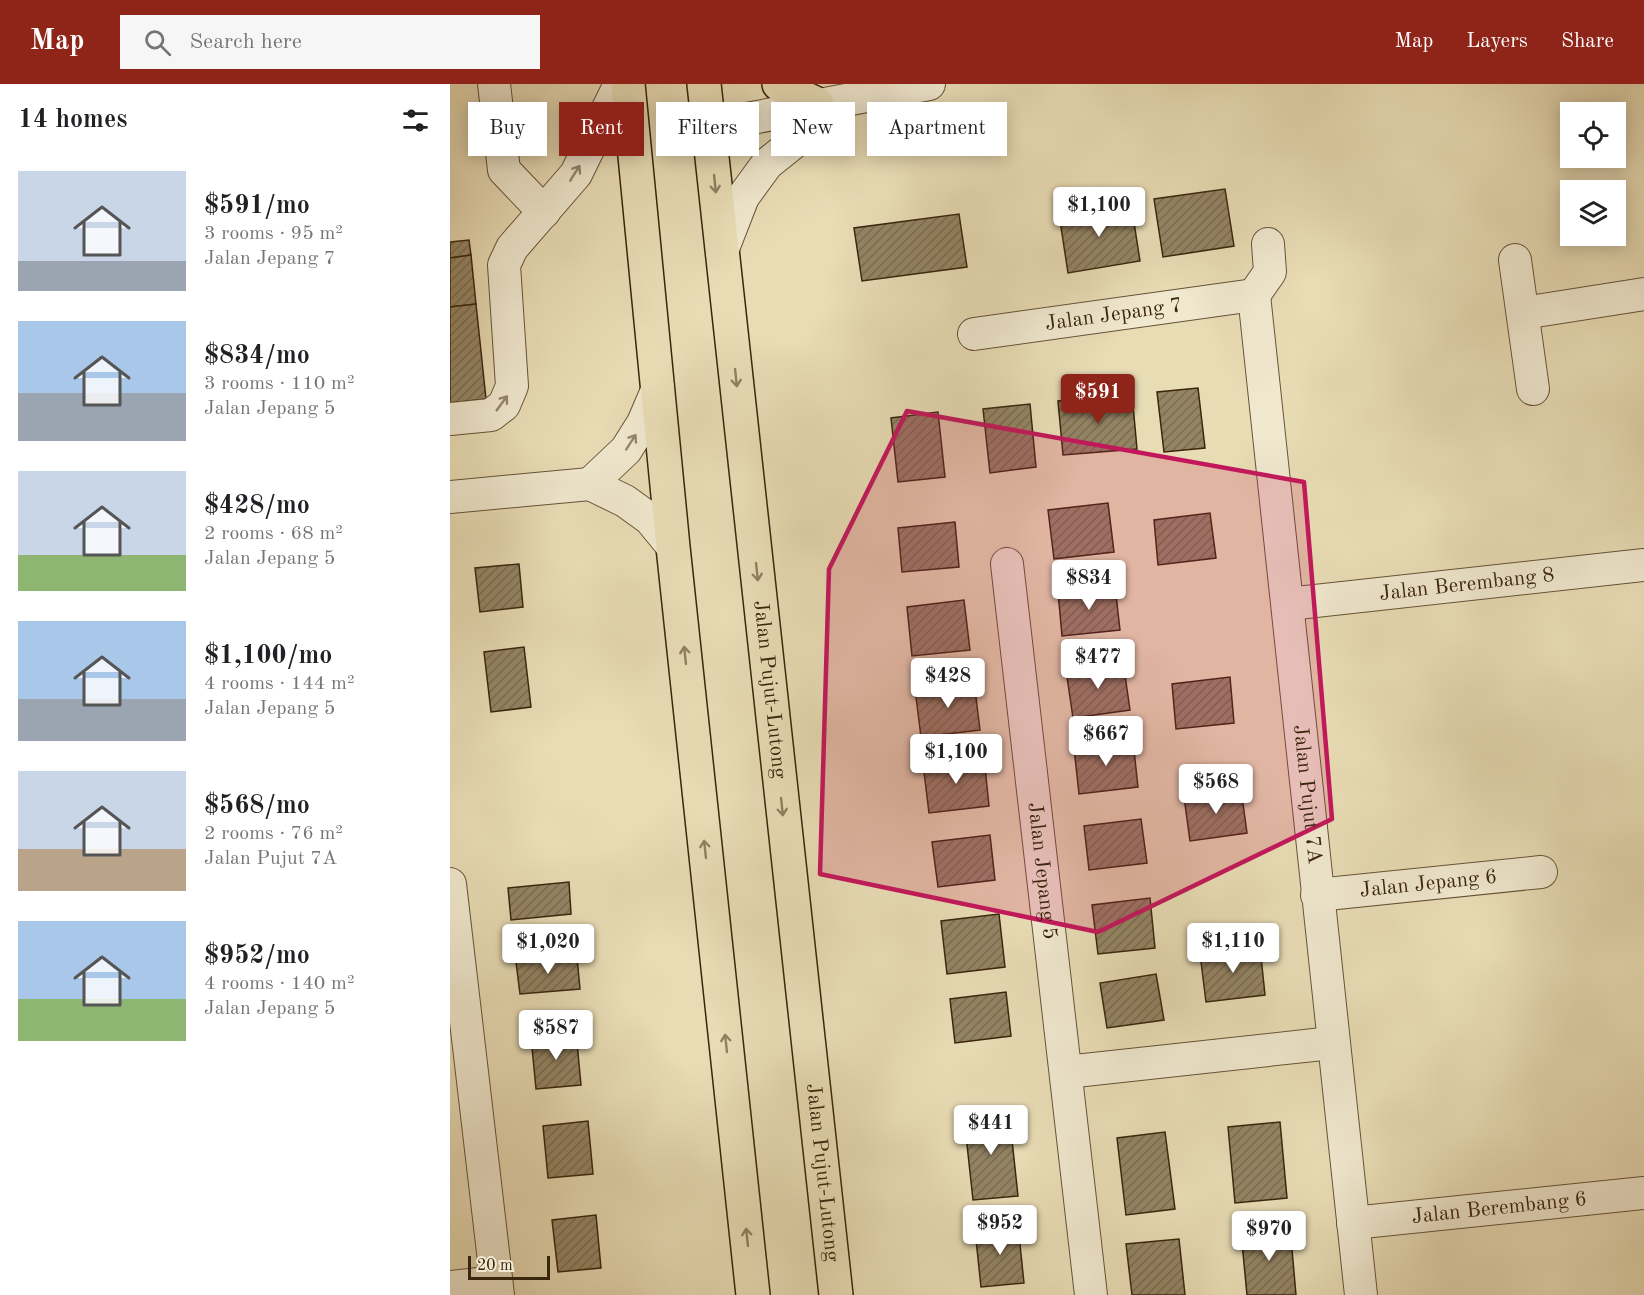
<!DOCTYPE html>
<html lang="en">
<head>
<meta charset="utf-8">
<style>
  :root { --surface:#fff; --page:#f6f6f6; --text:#202124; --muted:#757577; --accent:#8f2418 }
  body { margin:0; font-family:"Old Standard TT",serif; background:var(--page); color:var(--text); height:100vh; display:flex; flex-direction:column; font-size:22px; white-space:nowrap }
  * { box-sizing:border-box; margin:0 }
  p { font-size:20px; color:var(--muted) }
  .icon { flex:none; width:33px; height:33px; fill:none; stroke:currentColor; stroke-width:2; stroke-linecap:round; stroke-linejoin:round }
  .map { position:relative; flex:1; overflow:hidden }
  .sheet { display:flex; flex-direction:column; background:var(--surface); width:450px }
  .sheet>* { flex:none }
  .top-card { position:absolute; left:18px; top:18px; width:570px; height:54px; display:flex; gap:12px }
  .tools { position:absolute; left:1110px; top:18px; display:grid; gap:12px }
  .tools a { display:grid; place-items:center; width:66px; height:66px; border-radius:0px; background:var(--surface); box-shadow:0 3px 15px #0003; font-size:30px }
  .scale { position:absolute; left:18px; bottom:15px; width:82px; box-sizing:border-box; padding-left:6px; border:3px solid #3a250d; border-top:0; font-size:16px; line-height:21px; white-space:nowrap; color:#3a250d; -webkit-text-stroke:4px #f0e8cf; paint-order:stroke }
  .price { position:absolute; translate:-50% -51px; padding:0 14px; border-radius:6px; background:#fff; color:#222; font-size:20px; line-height:39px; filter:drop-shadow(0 2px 3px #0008) }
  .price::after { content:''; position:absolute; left:50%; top:36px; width:18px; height:14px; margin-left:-9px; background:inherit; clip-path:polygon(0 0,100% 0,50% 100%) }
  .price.selected { background:var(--accent); color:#fff }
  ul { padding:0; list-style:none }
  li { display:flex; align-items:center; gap:18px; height:150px; padding:0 18px }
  li span { display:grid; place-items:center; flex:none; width:168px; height:120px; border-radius:0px; color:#555 }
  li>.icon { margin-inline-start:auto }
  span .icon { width:72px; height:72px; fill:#fffc; stroke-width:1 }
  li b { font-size:26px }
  h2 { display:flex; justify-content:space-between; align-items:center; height:72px; padding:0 18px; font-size:26px }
  .chip { padding:0 21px; border-radius:0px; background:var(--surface); box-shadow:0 3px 15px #0003; font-size:21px; line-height:54px }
  .chip.selected { background:var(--accent); color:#fff }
  header { display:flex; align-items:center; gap:36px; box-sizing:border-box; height:84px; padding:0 30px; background:var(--accent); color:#fff }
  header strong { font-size:28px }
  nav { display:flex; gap:33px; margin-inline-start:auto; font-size:21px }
  .search { width:420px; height:54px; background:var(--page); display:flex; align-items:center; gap:15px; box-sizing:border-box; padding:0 21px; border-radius:0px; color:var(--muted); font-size:22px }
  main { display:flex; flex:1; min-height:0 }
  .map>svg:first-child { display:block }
  .building { fill:url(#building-hatch); stroke:#3a250d; stroke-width:1.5 }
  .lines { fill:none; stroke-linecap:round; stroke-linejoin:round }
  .minor-casing { stroke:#665337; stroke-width:34 }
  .highway-casing { stroke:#3a250d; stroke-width:36 }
  .minor { stroke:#f0e8cf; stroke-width:32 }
  .highway { stroke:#e8dcb5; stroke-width:33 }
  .oneway { stroke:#95866e }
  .oneway2 { stroke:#918061 }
  .marked { fill:#c2185b; fill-opacity:0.2; stroke:#c2185b; stroke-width:4.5; stroke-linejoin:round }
  .labels { text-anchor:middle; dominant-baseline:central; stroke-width:5; stroke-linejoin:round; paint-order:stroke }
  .street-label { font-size:21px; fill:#3a250d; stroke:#f0e8cf }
</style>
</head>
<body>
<header>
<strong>Map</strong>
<div class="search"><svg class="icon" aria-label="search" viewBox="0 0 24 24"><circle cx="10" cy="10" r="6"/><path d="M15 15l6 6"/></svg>Search here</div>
<nav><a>Map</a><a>Layers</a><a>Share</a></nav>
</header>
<main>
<section class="sheet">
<h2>14 homes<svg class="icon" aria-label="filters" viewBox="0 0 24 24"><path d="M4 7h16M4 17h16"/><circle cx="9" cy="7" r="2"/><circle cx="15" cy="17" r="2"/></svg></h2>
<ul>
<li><span style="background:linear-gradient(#c9d6e8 75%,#9aa5b1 0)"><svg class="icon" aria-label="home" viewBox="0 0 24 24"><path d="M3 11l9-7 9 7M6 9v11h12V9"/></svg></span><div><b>$591/mo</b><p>3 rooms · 95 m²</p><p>Jalan Jepang 7</p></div></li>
<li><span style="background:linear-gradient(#a9c7e8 60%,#9aa5b1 0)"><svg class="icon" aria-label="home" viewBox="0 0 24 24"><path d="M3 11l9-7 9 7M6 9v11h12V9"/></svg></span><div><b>$834/mo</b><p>3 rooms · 110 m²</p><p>Jalan Jepang 5</p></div></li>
<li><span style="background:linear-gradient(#c9d6e8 70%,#8fb573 0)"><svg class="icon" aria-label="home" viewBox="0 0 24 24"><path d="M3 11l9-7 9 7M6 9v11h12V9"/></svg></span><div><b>$428/mo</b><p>2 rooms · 68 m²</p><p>Jalan Jepang 5</p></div></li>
<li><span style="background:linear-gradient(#a9c7e8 65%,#9aa5b1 0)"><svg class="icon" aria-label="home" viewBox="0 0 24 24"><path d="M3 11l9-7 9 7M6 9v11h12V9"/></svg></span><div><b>$1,100/mo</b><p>4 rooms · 144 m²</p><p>Jalan Jepang 5</p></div></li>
<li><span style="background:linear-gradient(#c9d6e8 65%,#b9a48a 0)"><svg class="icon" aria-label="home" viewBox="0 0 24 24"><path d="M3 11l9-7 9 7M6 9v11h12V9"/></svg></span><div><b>$568/mo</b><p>2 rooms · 76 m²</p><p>Jalan Pujut 7A</p></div></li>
<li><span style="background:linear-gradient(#a9c7e8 65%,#8fb573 0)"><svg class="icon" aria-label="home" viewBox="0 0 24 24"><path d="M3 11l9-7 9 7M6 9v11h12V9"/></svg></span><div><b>$952/mo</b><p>4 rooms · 140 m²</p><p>Jalan Jepang 5</p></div></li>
</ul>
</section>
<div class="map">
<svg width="1194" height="1211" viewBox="0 0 1194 1211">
  <defs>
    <pattern id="building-hatch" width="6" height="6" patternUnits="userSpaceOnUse" patternTransform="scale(1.5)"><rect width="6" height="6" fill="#948464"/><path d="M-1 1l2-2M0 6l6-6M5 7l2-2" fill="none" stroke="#7a6c51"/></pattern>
  </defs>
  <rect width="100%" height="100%" fill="#e8dcb5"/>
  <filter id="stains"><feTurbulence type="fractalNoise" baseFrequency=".00333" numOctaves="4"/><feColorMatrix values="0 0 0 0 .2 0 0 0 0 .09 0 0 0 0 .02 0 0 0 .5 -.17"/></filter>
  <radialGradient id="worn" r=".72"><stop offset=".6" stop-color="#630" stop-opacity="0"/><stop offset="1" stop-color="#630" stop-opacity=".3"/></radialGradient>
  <g class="building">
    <path d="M 775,105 L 784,162 L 713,173 L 704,115 Z"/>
    <path d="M 681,119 L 690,177 L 618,189 L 609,130 Z"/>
    <path d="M 509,130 L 517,183 L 412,197 L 404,144 Z"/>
    <path d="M 19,156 L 21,171 L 0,174 L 0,158 Z"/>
    <path d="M 21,171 L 26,220 L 0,223 L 0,174 Z"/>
    <path d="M 26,220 L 36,315 L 0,319 L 0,223 Z"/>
    <path d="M 748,304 L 755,364 L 714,368 L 707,308 Z"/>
    <path d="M 682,310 L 687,365 L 613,371 L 608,317 Z"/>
    <path d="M 580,320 L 586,383 L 540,389 L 533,325 Z"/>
    <path d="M 488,328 L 495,393 L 448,398 L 441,334 Z"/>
    <path d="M 658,419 L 664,468 L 604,475 L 598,426 Z"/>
    <path d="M 760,429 L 766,474 L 708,481 L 704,436 Z"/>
    <path d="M 505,438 L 509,483 L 452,488 L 448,444 Z"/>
    <path d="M 69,480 L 73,523 L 30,528 L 25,484 Z"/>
    <path d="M 665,502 L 670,546 L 612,552 L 608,508 Z"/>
    <path d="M 514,516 L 520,566 L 462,572 L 457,523 Z"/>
    <path d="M 74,563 L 81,623 L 41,628 L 34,568 Z"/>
    <path d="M 673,577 L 680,626 L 623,634 L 616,586 Z"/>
    <path d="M 780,593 L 784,639 L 726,645 L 722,600 Z"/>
    <path d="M 524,597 L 530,646 L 471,653 L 465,605 Z"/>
    <path d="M 683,657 L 688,703 L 629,710 L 624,664 Z"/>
    <path d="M 534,673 L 539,722 L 479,729 L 473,680 Z"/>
    <path d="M 791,705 L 797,749 L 740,757 L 734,713 Z"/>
    <path d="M 691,735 L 697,779 L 639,786 L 634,742 Z"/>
    <path d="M 540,751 L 545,796 L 488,803 L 482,758 Z"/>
    <path d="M 119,798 L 121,830 L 61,836 L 58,804 Z"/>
    <path d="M 700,814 L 705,864 L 648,870 L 642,821 Z"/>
    <path d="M 549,830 L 555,883 L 497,890 L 491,837 Z"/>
    <path d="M 810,863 L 815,911 L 756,918 L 750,870 Z"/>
    <path d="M 127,873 L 130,905 L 70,910 L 66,878 Z"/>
    <path d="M 706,890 L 714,936 L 657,944 L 650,899 Z"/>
    <path d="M 556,908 L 561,952 L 505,959 L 500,915 Z"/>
    <path d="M 126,948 L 131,1001 L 86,1005 L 81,953 Z"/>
    <path d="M 559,1028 L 568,1112 L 523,1116 L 514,1033 Z"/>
    <path d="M 138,1037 L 143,1090 L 98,1094 L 93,1042 Z"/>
    <path d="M 830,1038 L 837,1114 L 785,1119 L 778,1043 Z"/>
    <path d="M 715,1048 L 725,1125 L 676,1131 L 667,1054 Z"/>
    <path d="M 146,1131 L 151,1184 L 108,1188 L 102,1136 Z"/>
    <path d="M 568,1141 L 574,1199 L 531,1203 L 525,1146 Z"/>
    <path d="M 840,1143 L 846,1211 L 797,1211 L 791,1148 Z"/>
    <path d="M 729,1155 L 735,1211 L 682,1211 L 676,1160 Z"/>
  </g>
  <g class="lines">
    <g class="minor-casing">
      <g id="minor">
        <path d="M 44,0 L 54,86 L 94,128"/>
        <path d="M 258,40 L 302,34 L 479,0"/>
        <path d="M 272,167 L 293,113 L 317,80 L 393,19"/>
        <path d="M 1065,176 L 1083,305"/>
        <path id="s1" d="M 804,211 L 911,1211"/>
        <path d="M 804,211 L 820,188 L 818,160"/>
        <path d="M 1073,229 L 1194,210"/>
        <path id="s2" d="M 524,250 L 804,211"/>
        <path d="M 0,335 L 41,331 L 54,321 L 62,302 L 54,181 L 62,164 L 126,90 L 170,0"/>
        <path d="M 140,400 L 176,366 L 193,339 L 208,304"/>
        <path d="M 140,400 L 175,417 L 200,435 L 223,463"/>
        <path d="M 0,413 L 140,400"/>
        <path id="s3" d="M 557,480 L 641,1211"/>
        <path id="s4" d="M 838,520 L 1194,481"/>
        <path d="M 0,800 L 48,1211"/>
        <path id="s5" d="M 867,811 L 1091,788"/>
        <path d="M 616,988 L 882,959"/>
        <path id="s6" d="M 903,1139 L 1194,1109"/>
        <path d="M 0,1203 L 46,1198"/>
      </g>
    </g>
    <g class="highway-casing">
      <g id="highway">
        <path d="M 178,0 L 223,463 L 303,1211"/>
        <path id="s7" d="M 254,0 L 386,1211"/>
        <path d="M 329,0 L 339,7 L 367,20"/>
      </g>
    </g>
    <use href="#minor" class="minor"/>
    <use href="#highway" class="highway"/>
  </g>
  <defs><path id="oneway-shaft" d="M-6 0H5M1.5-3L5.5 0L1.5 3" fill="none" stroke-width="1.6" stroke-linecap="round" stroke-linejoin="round" transform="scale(1.5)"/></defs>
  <g class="oneway">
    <use href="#oneway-shaft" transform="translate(125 89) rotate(-58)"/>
    <use href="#oneway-shaft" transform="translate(52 319) rotate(-54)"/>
    <use href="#oneway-shaft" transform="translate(181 358) rotate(-57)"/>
  </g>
  <g class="oneway2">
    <use href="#oneway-shaft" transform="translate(265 100) rotate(84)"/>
    <use href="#oneway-shaft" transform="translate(286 294) rotate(84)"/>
    <use href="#oneway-shaft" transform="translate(307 488) rotate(84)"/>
    <use href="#oneway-shaft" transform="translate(235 571) rotate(-96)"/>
    <use href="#oneway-shaft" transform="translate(332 723) rotate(84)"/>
    <use href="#oneway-shaft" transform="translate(255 765) rotate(-96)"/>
    <use href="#oneway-shaft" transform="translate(276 959) rotate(-96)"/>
    <use href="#oneway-shaft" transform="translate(297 1153) rotate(-96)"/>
  </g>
  <path class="marked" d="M 457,327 L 854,398 L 882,735 L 648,848 L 370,790 L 379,485 Z"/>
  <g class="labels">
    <g class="street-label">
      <text stroke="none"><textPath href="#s2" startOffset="141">Jalan Jepang 7</textPath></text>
      <text stroke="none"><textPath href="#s4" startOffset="180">Jalan Berembang 8</textPath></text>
      <text stroke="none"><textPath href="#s7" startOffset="609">Jalan Pujut-Lutong</textPath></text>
      <text stroke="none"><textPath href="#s1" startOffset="502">Jalan Pujut 7A</textPath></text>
      <text stroke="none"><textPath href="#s3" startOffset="309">Jalan Jepang 5</textPath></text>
      <text stroke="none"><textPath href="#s5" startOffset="112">Jalan Jepang 6</textPath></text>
      <text stroke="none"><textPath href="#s7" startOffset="1095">Jalan Pujut-Lutong</textPath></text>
      <text stroke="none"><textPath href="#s6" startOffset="147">Jalan Berembang 6</textPath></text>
    </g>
  </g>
  <rect width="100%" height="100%" filter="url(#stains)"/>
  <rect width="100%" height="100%" fill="url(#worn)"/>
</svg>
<div class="tools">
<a><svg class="icon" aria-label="locate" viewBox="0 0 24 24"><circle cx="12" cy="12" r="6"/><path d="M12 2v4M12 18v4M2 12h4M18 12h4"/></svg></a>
<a><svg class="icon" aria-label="layers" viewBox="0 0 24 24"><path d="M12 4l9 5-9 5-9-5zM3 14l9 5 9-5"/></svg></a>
</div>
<div class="scale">20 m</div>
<b class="price" style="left:649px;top:154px">$1,100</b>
<b class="price selected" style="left:648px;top:341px">$591</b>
<b class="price" style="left:639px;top:527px">$834</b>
<b class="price" style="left:648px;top:606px">$477</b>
<b class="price" style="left:498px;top:625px">$428</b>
<b class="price" style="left:656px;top:683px">$667</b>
<b class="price" style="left:506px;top:701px">$1,100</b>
<b class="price" style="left:766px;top:731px">$568</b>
<b class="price" style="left:783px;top:890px">$1,110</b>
<b class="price" style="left:98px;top:891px">$1,020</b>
<b class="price" style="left:106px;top:977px">$587</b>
<b class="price" style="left:541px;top:1072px">$441</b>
<b class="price" style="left:550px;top:1172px">$952</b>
<b class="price" style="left:819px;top:1178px">$970</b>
<div class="top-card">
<a class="chip">Buy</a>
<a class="chip selected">Rent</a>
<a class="chip">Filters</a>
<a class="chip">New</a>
<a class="chip">Apartment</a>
</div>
</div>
</main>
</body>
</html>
